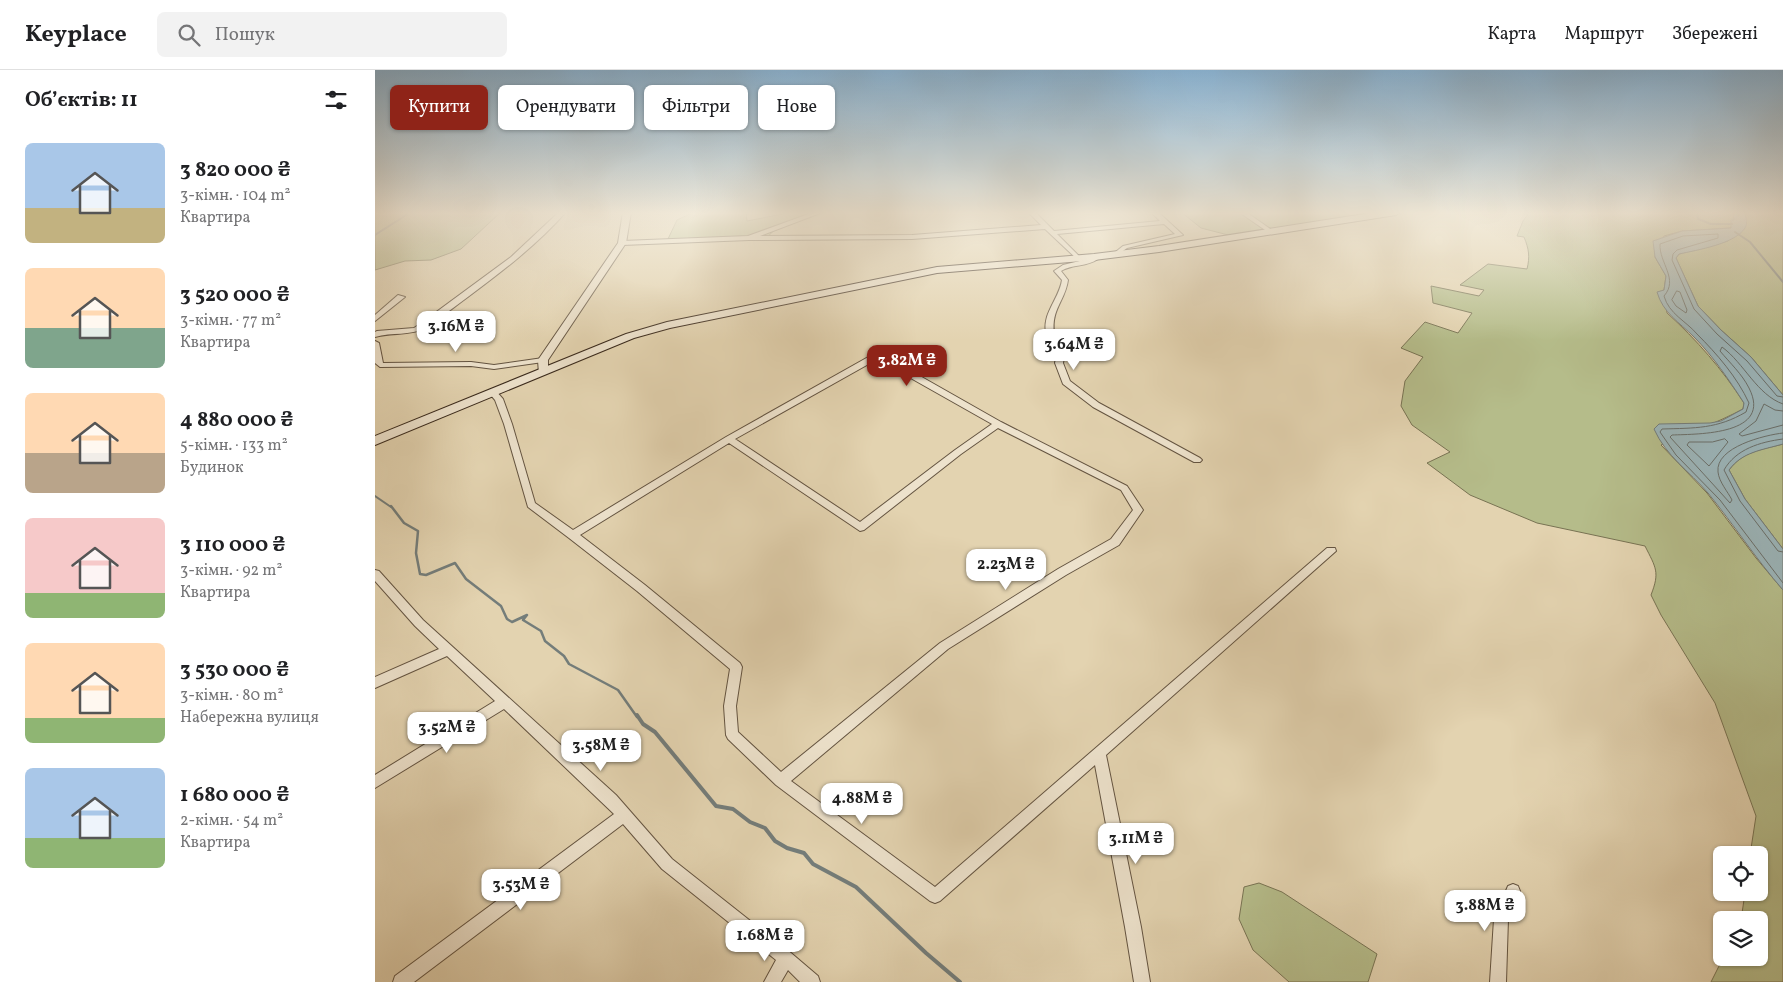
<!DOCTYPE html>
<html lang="uk">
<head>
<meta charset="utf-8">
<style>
  :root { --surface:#fff; --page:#f2f2f2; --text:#202124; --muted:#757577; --line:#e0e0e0; --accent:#8f2418 }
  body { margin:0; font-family:Vollkorn,serif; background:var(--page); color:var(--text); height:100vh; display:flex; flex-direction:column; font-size:19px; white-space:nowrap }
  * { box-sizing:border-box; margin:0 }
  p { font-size:16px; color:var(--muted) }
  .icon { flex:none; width:28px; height:28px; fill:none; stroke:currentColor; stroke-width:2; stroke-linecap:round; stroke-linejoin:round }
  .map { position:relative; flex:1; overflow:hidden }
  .sheet { display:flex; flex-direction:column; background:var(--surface); width:375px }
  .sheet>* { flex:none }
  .top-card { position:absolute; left:15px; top:15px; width:475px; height:45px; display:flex; gap:10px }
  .controls { position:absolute; left:1338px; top:776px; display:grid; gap:10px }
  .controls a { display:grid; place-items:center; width:55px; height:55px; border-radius:8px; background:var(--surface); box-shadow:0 1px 4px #0004; font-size:25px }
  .price { position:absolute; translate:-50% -42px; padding:0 11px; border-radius:10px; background:#fff; color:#222; font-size:16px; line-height:32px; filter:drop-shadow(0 1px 2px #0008) }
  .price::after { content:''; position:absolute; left:50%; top:30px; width:15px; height:11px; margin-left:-8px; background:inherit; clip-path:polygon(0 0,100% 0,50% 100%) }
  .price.current { background:var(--accent); color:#fff }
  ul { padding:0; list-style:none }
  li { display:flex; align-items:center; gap:15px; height:125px; padding:0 25px }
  li span { display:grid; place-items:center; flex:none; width:140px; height:100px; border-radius:8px; color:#555 }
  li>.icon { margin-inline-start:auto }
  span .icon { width:60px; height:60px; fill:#fffc; stroke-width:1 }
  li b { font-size:21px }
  h2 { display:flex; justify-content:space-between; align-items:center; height:60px; padding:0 25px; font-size:21px }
  .tag { padding:0 18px; border-radius:8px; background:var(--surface); box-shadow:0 1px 4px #0004; font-size:18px; line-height:45px }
  .tag.current { background:var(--accent); color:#fff }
  header { display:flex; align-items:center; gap:30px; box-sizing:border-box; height:70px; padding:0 25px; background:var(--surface); border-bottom:1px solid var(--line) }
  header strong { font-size:24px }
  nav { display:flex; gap:28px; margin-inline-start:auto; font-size:18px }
  .search { width:350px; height:45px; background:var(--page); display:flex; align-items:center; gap:12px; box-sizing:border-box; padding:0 18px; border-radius:8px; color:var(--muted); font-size:19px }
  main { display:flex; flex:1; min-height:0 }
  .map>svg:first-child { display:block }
  .green { fill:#b5bc8a; stroke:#787353 }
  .water { fill:#9bb4b8; stroke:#747d7a }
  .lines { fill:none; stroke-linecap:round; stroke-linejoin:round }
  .shore { stroke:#6a6f6a; stroke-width:1 }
  .stream-far2 { stroke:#747d7a; stroke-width:2 }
  .stream-far1 { stroke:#747d7a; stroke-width:2.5 }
  .stream { stroke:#747d7a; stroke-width:4 }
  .minor-casing { stroke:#645441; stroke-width:2 }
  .tertiary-casing { stroke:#645441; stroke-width:2 }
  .secondary-casing { stroke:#3a2a1c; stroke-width:2 }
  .minor { fill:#ede2cc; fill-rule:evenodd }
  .tertiary { fill:#ede2cc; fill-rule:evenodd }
  .secondary { fill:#ede2cc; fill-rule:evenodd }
</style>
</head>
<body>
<header>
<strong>Keyplace</strong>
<div class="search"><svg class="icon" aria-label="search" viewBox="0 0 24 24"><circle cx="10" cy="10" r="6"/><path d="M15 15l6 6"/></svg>Пошук</div>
<nav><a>Карта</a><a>Маршрут</a><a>Збережені</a></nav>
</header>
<main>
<section class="sheet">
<h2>Об’єктів: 11<svg class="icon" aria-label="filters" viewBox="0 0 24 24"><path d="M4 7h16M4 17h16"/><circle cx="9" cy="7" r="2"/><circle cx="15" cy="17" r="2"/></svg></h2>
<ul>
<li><span style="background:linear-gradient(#a9c7e8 65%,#c2b280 0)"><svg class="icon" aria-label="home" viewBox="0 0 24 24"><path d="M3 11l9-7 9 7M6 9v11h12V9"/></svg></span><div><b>3 820 000 ₴</b><p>3-кімн. · 104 m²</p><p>Квартира</p></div></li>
<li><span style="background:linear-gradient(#ffd9b3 60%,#7fa58c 0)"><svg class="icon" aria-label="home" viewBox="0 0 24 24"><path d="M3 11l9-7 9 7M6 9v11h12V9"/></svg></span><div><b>3 520 000 ₴</b><p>3-кімн. · 77 m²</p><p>Квартира</p></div></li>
<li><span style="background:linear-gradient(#ffd9b3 60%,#b9a48a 0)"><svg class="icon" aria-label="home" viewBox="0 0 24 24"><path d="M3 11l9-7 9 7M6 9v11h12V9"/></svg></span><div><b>4 880 000 ₴</b><p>5-кімн. · 133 m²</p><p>Будинок</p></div></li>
<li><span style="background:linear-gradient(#f6c9c9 75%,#8fb573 0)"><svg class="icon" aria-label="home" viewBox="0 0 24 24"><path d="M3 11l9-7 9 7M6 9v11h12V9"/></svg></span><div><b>3 110 000 ₴</b><p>3-кімн. · 92 m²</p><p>Квартира</p></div></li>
<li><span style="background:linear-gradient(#ffd9b3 75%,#8fb573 0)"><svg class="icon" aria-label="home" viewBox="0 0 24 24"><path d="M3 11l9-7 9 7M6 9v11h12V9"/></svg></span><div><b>3 530 000 ₴</b><p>3-кімн. · 80 m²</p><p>Набережна вулиця</p></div></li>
<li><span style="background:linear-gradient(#a9c7e8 70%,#8fb573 0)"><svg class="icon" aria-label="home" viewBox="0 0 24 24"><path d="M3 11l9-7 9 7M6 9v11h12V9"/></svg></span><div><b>1 680 000 ₴</b><p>2-кімн. · 54 m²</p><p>Квартира</p></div></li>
</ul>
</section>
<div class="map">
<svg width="1408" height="912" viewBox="0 0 1408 912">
  <rect width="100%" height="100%" fill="#e3d3b0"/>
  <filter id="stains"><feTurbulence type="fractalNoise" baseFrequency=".004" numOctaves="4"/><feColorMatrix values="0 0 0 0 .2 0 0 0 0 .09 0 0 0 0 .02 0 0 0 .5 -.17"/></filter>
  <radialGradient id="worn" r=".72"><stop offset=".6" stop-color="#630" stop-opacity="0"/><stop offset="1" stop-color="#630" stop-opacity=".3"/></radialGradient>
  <g class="green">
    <path d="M 0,142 L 126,142 L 86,179 L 56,190 L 30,191 L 0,200 Z"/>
    <path d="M 319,142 L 371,142 L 372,151 L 418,142 L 452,142 C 431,146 405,150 392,168 L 384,163 L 373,167 L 293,169 L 302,150 Z"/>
    <path d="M 806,142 L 1036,142 L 865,168 L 826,158 Z"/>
    <path d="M 1152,142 L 1358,142 L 1359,150 L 1356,158 L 1307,161 L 1289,166 L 1280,187 L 1291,206 L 1289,220 L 1292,243 C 1322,270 1347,299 1369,333 L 1368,339 C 1342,353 1313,363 1286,375 L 1332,423 L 1381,488 L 1408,520 L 1408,912 L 1336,912 L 1348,888 L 1384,888 L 1384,850 L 1366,850 L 1370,823 L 1384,822 L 1384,785 L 1375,785 L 1381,746 L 1340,633 L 1286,545 L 1276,525 C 1285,502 1281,498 1270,476 L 1162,453 L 1095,425 L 1052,393 L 1075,382 L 1037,355 L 1026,336 L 1030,311 L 1048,287 L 1026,278 L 1050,252 L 1083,263 L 1097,243 L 1058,233 L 1056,216 L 1104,226 L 1109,220 L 1085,215 L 1113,194 L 1152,199 C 1155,187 1154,179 1149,167 L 1142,166 L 1148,151 L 1154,143 Z"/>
    <path d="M 1369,142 L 1408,142 L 1408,325 L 1376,287 L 1346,260 L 1323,236 L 1301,188 L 1304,184 L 1353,171 L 1372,151 Z"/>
    <path d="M 1408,374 L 1408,479 L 1370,429 L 1354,400 C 1368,381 1386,380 1408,374 Z"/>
    <path d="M 884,813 L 907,822 L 1002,884 L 993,912 L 914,912 L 878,880 L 864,849 L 869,817 Z"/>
  </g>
  <path class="water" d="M 1358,142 L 1369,142 C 1371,147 1373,153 1370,158 C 1360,174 1322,180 1304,184 L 1301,188 L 1323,236 L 1346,260 L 1376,287 L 1408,325 L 1408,374 C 1387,380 1367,382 1354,400 L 1370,429 L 1408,479 L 1408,520 C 1381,489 1359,455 1333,423 C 1314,401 1291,386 1279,359 L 1284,354 L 1335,353 L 1346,351 L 1368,339 L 1369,333 C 1354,310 1338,286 1319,267 C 1304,252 1288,243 1282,222 L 1289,220 L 1291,206 L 1280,187 L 1278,171 L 1307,161 L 1356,158 L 1356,150 L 1359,150 Z"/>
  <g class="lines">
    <g class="shore">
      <path d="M 1302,221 L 1305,222 L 1312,240 L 1311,243 L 1301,236 L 1297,230 Z"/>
      <path d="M 1408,327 L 1402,326 L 1372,291 L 1342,264 L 1319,239 L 1297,190 L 1298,184 L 1302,180 L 1343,168 L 1343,164 L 1308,166 L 1285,174 C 1284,193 1304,209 1289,226 C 1294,244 1311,251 1322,264 C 1342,284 1362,307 1374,333 L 1371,342 C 1342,359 1320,358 1287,359 L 1285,362 L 1301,385 L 1345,430 L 1408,513"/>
      <path d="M 1408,334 C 1382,325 1369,293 1347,277 L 1345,281 C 1355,293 1367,304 1374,318 C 1398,365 1324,364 1297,365 L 1295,367 L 1355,433 L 1357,430 C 1353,422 1344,412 1343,402 C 1340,377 1390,365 1408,363"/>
      <path d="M 1408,341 L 1400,340 L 1389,334 L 1381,351 L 1364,364 L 1367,366 L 1408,355"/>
      <path d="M 1350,369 L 1353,372 L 1334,396 L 1312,375 L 1314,372 L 1337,372 Z"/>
      <path d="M 1408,369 C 1385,372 1361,379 1349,400 L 1365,431 L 1403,481 L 1408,482"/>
    </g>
    <g class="stream-far2">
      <path d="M 1322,142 L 1323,149 L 1336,154 L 1357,154"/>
      <path d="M 1360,162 L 1375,172 L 1408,212"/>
      <path d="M 0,165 L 36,142"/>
      <path d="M 0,426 L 16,437"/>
    </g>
    <path class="stream-far1" d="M 16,436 L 29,453 L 43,461 L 41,483 L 45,504 L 51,505 L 80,493 L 91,509 L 126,536 L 132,549 L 137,552 L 152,545 L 148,550 L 166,561 L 170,571 L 189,586 L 194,594 L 243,620 L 262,647"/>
    <path class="stream" d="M 262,645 L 268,654 L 280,662 L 341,736 L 358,739 L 375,752 L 390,758 L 400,771 L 412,778 L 429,783 L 438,794 L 481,817 L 551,883 L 585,912"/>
    <g class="minor-casing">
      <g id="minor">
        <path d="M 184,142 L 191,142 C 151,187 99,222 51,258 C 35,266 17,262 0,267 L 0,262 L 2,261 L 39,258 L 45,254 L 136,187 Z"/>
        <path d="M 439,142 L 448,142 L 385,166 L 537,165 L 666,155 L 653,142 L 660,142 L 679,161 L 785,151 L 776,142 L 783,142 L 808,165 L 752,178 L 741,186 L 738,184 L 748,176 L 800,164 L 789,154 L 682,164 L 706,188 L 703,190 L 670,159 L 537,169 L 374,170 L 247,175 L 244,173 L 247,171 L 373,166 Z"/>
        <path d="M 864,142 L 871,142 L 898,161 L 893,162 Z"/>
        <path d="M 717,186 L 721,186 L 723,189 C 712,197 697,194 686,201 L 693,210 C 690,231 676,239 679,263 L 692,273 L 688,293 L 695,311 L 724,333 L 825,388 L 827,390 L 825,392 L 819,392 L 718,337 L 688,314 L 680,293 L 684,274 L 672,266 C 665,245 684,230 687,210 L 679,201 L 688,195 L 713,189 L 716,188 Z"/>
        <path d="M 23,225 L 30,227 L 0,251 L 0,245 Z"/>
        <path d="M 0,271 L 4,273 L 8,293 L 96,292 L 119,295 L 168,288 L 172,290 L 168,292 L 119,299 L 96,296 L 5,297 L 0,293 Z"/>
        <path d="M 495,286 L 515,289 L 626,352 L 752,416 L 768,440 L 744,475 L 691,505 L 573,579 L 416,711 L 560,817 L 952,478 L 960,478 L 961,481 L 731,685 L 766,857 L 775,912 L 759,912 L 750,857 L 720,695 L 565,831 L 560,833 L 555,831 L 401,715 L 353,669 L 351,665 L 349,636 L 355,599 L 262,521 L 194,468 L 153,437 L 129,354 L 120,330 L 114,323 L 115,321 L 121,321 L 128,329 L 137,354 L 160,433 L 198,460 L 351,367 ZM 499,291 L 509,293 L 617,354 L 580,380 L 485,452 L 360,369 ZM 623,358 L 746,420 L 758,440 L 736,469 L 683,499 L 565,573 L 406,702 L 363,662 L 361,636 L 367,597 L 365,593 L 270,515 L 205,465 L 354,373 L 485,461 L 489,460 L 586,384 Z"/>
        <path d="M 0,500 L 4,501 L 48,550 L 241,725 L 297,789 L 416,883 L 443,906 L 445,912 L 425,912 L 413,900 L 406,912 L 389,912 L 401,890 L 287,799 L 248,754 L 39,912 L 18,912 L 20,906 L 239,744 L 129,639 L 0,718 L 0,705 L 120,631 L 72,586 L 0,618 L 0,607 L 64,579 L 40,556 L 0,511 Z"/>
        <path d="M 1138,814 L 1143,816 L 1145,821 L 1133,849 L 1131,912 L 1115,912 L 1119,849 L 1133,816 Z"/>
      </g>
    </g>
    <g class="tertiary-casing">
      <path id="tertiary" d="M 248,142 L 256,142 L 251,173 L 173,290 L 173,302 L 168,305 L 164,304 L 163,290 L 243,173 Z"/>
    </g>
    <g class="secondary-casing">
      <path id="secondary" d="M 1002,142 L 1025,142 L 1021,145 L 784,182 L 719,190 L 562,203 L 295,258 L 259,268 L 0,375 L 0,366 L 251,264 L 292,252 L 562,197 L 719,184 L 784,176 Z"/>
    </g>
    <use href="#minor" class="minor"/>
    <use href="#tertiary" class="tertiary"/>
    <use href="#secondary" class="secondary"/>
  </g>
  <linearGradient id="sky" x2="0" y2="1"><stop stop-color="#89b4d5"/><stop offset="0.53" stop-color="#f2ebdb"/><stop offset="1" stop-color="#f2ebdb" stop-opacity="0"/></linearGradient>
  <rect width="1408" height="270" fill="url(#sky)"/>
  <rect width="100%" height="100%" filter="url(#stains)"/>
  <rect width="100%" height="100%" fill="url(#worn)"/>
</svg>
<div class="controls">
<a><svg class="icon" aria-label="locate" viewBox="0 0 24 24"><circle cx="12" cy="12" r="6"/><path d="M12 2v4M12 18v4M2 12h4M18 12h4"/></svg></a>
<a><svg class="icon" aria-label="layers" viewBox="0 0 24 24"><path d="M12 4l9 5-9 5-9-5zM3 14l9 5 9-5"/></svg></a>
</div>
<b class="price" style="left:81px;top:283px">3.16M ₴</b>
<b class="price" style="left:699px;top:301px">3.64M ₴</b>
<b class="price current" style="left:532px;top:317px">3.82M ₴</b>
<b class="price" style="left:631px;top:521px">2.23M ₴</b>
<b class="price" style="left:72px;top:684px">3.52M ₴</b>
<b class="price" style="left:226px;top:702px">3.58M ₴</b>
<b class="price" style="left:487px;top:755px">4.88M ₴</b>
<b class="price" style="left:761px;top:795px">3.11M ₴</b>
<b class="price" style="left:146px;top:841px">3.53M ₴</b>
<b class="price" style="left:1110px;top:862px">3.88M ₴</b>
<b class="price" style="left:390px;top:892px">1.68M ₴</b>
<div class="top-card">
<a class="tag current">Купити</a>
<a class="tag">Орендувати</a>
<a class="tag">Фільтри</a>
<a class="tag">Нове</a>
</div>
</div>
</main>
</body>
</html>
